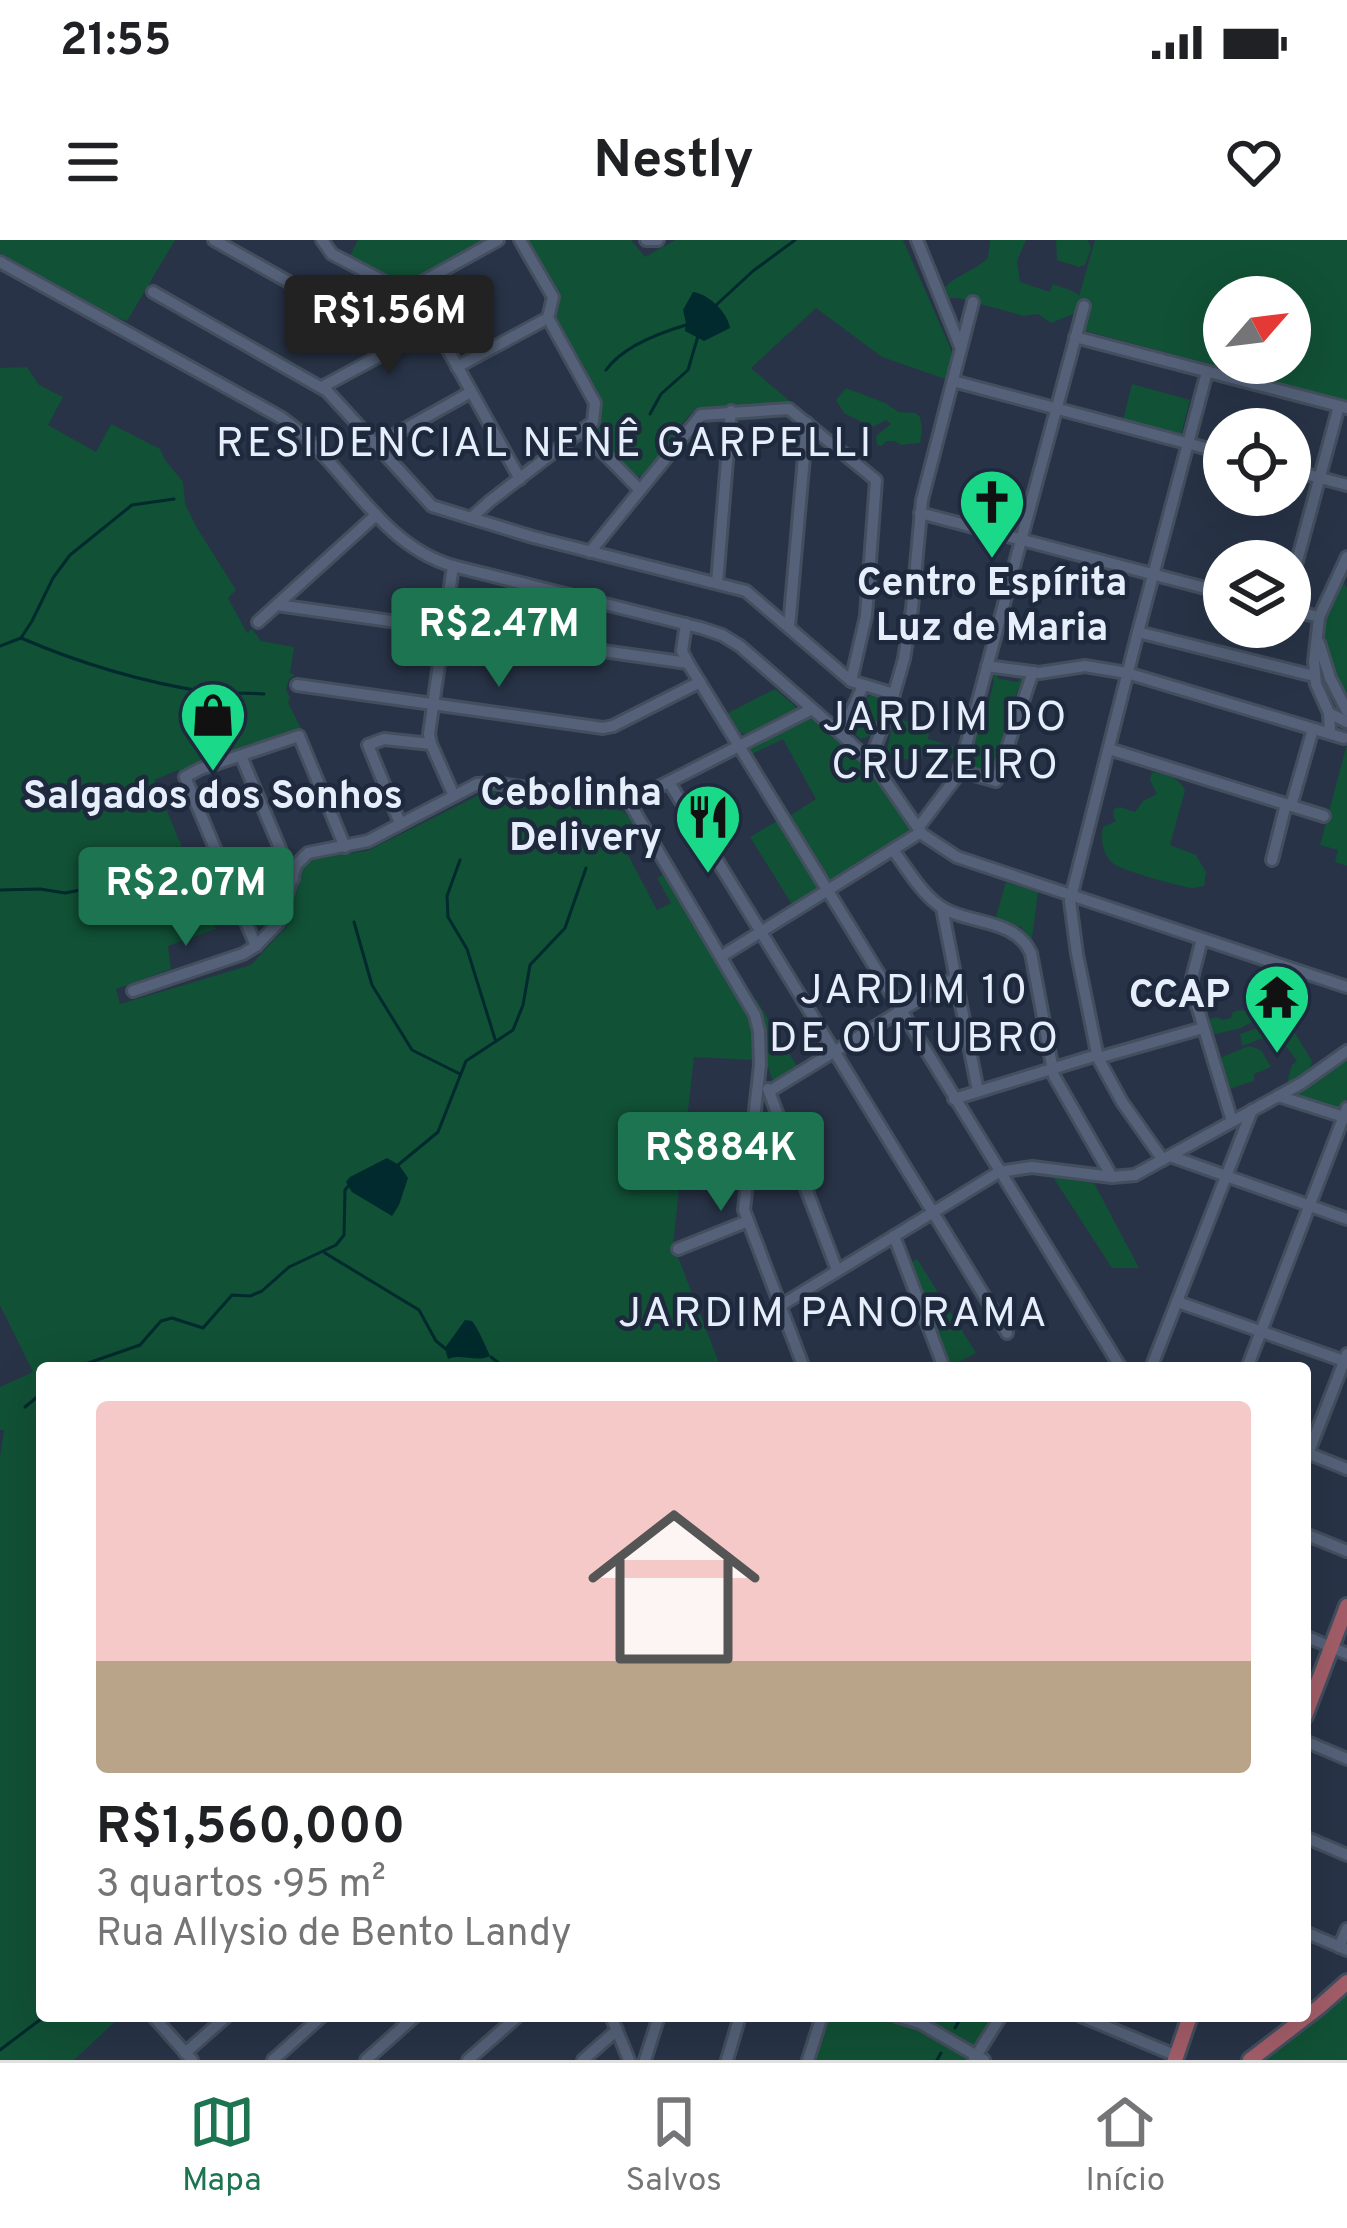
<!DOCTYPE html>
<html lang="pt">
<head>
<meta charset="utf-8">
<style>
  :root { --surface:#fff; --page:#f6f6f6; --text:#202124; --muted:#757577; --line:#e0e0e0; --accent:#1d7451 }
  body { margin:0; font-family:Overpass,sans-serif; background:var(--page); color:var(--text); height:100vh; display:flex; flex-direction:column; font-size:45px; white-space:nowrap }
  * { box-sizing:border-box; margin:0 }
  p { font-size:39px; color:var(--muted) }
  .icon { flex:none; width:66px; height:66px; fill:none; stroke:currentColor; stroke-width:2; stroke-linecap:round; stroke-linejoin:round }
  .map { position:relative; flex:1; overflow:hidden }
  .panel { position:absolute; left:36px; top:1122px; width:1275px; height:660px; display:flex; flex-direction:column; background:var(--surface); border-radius:12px; box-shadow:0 12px 48px #0002 }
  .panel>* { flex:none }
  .needle { width:78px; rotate:62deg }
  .tools { position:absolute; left:1203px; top:36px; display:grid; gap:24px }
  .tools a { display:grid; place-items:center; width:108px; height:108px; border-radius:50%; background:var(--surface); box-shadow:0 12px 48px #0002; font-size:60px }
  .price { position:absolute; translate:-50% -102px; padding:0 27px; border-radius:12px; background:var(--accent); color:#fff; font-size:39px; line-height:78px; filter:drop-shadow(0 3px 6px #0008) }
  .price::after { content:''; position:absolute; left:50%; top:72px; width:36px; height:27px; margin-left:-18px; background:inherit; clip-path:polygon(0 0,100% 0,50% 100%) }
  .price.selected { background:#222; color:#fff }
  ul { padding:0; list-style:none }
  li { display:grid; align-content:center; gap:24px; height:636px; padding:0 60px }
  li+li { border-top:3px solid var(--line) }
  li span { display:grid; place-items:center; height:372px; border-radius:12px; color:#555 }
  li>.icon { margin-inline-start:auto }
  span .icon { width:216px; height:216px; fill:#fffc; stroke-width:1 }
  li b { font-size:51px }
  .status { display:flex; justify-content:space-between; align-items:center; height:84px; padding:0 60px; background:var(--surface); direction:ltr }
  .status svg { height:33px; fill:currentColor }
  header { display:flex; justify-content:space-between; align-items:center; height:156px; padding:0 60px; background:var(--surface); font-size:54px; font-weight:700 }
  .tabs { display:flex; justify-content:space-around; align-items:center; height:168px; border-top:3px solid var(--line); background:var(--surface); font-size:33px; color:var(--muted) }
  .tabs a { display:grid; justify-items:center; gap:6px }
  .tabs .selected { color:var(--accent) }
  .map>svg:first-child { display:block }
  .green { fill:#115136; fill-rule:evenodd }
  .water { fill:#002a2d }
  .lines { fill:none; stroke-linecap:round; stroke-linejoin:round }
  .stream { stroke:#002a2d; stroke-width:3 }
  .minor-casing { stroke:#434e5e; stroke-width:16 }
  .major-casing { stroke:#434e5e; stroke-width:20 }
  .minor { stroke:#546178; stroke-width:10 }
  .major { stroke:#a25d68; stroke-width:14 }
  .labels { text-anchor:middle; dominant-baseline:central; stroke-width:9; stroke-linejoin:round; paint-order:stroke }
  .poi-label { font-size:39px; font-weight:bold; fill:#e6eefb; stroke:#1e293d }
  .neighbourhood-label { font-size:42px; letter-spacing:3px; fill:#e6eefb; stroke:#1e293d }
</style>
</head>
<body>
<div class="status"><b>21:55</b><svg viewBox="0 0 49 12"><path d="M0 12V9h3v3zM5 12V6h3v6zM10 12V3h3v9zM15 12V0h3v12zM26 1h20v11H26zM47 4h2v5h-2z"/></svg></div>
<header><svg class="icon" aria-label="menu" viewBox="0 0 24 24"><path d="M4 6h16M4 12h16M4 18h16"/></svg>Nestly<svg class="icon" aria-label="heart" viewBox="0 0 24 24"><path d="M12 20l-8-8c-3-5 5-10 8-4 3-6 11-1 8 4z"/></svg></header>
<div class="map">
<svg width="1347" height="1820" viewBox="0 0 1347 1820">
  <rect width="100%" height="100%" fill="#283347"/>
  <g class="green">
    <path d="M 0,0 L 175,0 L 127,81 L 112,76 L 0,13 Z"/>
    <path d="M 358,0 L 490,0 L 402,46 L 350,16 Z"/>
    <path d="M 526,0 L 631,0 L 645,17 L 675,0 L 903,0 L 950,107 L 953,119 L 948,140 L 882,117 L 816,68 L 751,128 L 792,163 L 696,168 L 679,187 L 680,190 L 648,232 L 642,236 L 634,236 L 594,197 L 600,172 L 598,160 L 557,85 L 557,55 Z"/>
    <path d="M 990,0 L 1026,0 L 1017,21 L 1020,42 L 1050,52 L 1053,44 L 1075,52 L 1079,56 L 1095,0 L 1347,0 L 1347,161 L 1071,87 L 1073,74 L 1051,83 L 1038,74 L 1024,76 L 958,58 L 949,58 L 945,47 C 958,34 974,31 988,18 ZM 1224,57 L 1290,57 L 1290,123 L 1224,123 Z"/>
    <path d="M 1056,0 L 1088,0 L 1091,8 L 1085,25 L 1079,27 L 1057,20 Z"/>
    <path d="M 27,127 L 39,145 L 63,157 L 48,185 L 96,212 L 111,184 L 160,209 L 165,220 L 183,242 L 185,264 L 197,288 L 236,350 L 228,358 L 247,393 L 252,389 L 261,401 L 294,407 L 290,433 L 295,435 L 289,439 L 286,449 L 290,458 L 288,463 L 303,492 L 181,534 L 178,530 L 154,540 L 216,689 L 168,706 L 171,729 L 116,749 L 120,764 L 251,725 L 286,687 L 302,627 L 310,618 L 367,611 L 477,556 L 494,552 L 623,571 L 637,585 L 618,596 L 657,670 L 671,663 L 657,638 L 668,632 L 747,766 L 753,783 L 755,820 L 694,817 L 673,1004 L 721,1128 L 42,1128 L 42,1776 L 121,1776 L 74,1820 L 0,1820 L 0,1217 L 4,1190 L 0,1190 L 0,1147 L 33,1132 L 0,1065 L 0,128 Z"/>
    <path d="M 1132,144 L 1190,160 L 1181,195 L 1123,180 Z"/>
    <path d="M 846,148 L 885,163 L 899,172 L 915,173 L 920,177 L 922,189 L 920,203 L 901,205 L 895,201 L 886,201 L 882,206 L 877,205 L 876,196 L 891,184 L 886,180 L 872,187 L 844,173 L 836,160 Z"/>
    <path d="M 1342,340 L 1347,348 L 1347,464 C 1333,440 1318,406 1325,377 C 1329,364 1336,352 1342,340 Z"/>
    <path d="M 995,433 L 999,439 L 1018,442 L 1020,440 L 1017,436 L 1021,437 L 1026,445 L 1018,449 L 1010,472 L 1017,471 L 992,536 L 969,530 L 965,523 L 978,479 L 985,476 L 994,441 L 990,434 Z"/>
    <path d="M 775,449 L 795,466 L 795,470 L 749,494 L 741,493 L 728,473 Z"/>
    <path d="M 877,455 L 886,463 L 885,471 L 870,496 L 861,499 L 856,495 C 855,483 859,464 869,456 Z"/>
    <path d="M 894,478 L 930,487 L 928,499 L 960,508 L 957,520 L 924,511 L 920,523 L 886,514 Z"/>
    <path d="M 806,479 L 811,479 L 869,526 L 912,589 L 832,641 L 826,638 L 788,577 L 816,559 L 783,499 L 750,515 L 748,511 L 751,505 Z"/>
    <path d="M 1347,504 L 1347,626 L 1335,622 L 1338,610 L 1320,605 Z"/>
    <path d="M 1152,532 C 1166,535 1178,536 1185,550 L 1170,605 L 1196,615 L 1206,632 L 1204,646 C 1200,646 1197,648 1193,648 C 1184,648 1121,630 1114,624 C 1103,616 1100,599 1103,587 L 1116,581 L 1113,575 L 1114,569 L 1120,567 L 1135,572 L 1143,561 L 1157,554 L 1150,540 Z"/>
    <path d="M 779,580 L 818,645 L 817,651 L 793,666 L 750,597 Z"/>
    <path d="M 283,640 L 275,669 L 255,679 L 250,678 L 242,658 Z"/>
    <path d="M 1006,642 L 1038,652 L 1032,699 L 1021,687 L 996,677 Z"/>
    <path d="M 756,759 L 798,828 L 777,841 L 772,839 C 762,813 764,786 753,761 Z"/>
    <path d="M 1270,765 L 1284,775 L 1312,821 L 1310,829 L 1287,843 L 1292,825 L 1297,821 L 1279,797 L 1269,796 L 1242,806 L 1240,794 L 1261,787 L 1258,768 Z"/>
    <path d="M 1240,770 L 1255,773 L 1257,779 L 1241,788 L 1216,794 L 1212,792 L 1208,780 L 1217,777 L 1222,780 L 1231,778 L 1233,772 Z"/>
    <path d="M 1249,806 L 1261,810 L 1271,827 L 1254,834 L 1254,841 L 1226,850 L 1217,819 Z"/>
    <path d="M 1347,816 L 1347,858 L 1341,871 L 1294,856 L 1295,852 L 1322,836 Z"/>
    <path d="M 1053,937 L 1094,943 L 1139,1028 L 1112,1028 Z"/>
    <path d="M 917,1019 L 976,1113 L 951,1126 L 912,1022 Z"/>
    <path d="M 1347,1752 L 1347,1820 L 1262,1820 Z"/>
    <path d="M 827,1776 L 882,1776 L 926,1793 L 967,1815 L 967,1820 L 814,1820 Z"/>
    <path d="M 919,1776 L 996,1776 L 978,1804 L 972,1807 Z"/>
  </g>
  <g class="water">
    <path d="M 693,52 C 709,54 728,73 730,88 L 704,101 L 685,91 L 686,83 L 683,70 Z"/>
    <path d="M 387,918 L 399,925 L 408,938 L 399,965 L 392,976 L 352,952 L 346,942 L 350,937 Z"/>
    <path d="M 465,1080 L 472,1081 C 478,1088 486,1107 490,1116 C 476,1123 462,1113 448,1119 L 445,1108 Z"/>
  </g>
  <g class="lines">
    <g class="stream">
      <path d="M 714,67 L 753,31 L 795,0"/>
      <path d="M 606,130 C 623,106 659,93 686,85"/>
      <path d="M 650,174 L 661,154 L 688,130 L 698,96"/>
      <path d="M 21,398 L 32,381 L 53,338 L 70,315 L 132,265 L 174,259"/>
      <path d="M 0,406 L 21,398 C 79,423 143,442 206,452 C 225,455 245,452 264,454"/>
      <path d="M 460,620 L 447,656 L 448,677 L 467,709 L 495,799"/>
      <path d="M 0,650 L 40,649 L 65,653 L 96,647 L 106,648 L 118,655"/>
      <path d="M 354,682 L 372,745 L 412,810 L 460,834"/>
      <path d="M 398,925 L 438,892 L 466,821 L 513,790 L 523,765 L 530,725 L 565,688 L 586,628"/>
      <path d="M 325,1013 L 419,1070 L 436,1101 L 446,1109"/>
      <path d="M 491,1117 L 505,1128"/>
      <path d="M 74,1128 L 140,1105 L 161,1081 L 172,1078 L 203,1088 L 232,1055 L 250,1056 L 262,1051 L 289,1027 L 336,1005 L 344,995 L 345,950 L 350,944"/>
      <path d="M 25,1167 L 42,1153"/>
      <path d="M 955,1788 L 962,1776"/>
      <path d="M 0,1810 L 45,1776"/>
      <path d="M 937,1820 L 941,1813"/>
    </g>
    <g class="minor-casing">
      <g id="minor">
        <path d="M 214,0 L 399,104"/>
        <path d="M 322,0 L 332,14 L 404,52 L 498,0"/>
        <path d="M 646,0 L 658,0"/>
        <path d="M 917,0 L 960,106"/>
        <path d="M 0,22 L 282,178 C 345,222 376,303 453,326 L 701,388 L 722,395 L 740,406 L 841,494 L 876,527 L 922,594 L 957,617 L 1347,747"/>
        <path d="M 413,47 L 520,239"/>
        <path d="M 153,52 L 327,151 L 432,266 L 533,297 L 746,351 L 851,441 L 894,454"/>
        <path d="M 1075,97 L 1347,168"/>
        <path d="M 457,127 L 548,78 L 553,57 L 520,0"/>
        <path d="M 953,141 L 1224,213"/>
        <path d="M 322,147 L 435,86"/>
        <path d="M 583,192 L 639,249"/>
        <path d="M 376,205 L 471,152"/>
        <path d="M 1290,230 L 1347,245"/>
        <path d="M 920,273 L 1224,353"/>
        <path d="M 471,278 L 490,261 L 593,182 L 595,163 L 548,78"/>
        <path d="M 590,312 L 701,175 L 789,169 L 876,240 L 866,376 L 851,441"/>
        <path d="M 453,326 L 429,494 L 431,504 L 454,556"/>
        <path d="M 717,343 L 731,171"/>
        <path d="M 1290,347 L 1339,166"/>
        <path d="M 277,365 L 688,423"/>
        <path d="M 1290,370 L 1319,377"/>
        <path d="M 258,382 L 376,275"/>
        <path d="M 686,384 L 682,411 L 688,423 L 1121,1128"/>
        <path d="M 789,387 L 807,183"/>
        <path d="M 1138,392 L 1314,436"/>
        <path d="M 1319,403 L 1330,438 L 1347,471"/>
        <path d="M 987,426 L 1039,433 L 1085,426 L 1127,433 L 1344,498"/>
        <path d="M 297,445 L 603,488 L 613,486 L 700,442"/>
        <path d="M 1329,473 L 1347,482"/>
        <path d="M 1330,493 L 1329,473 L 1316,444 L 1314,422 L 1319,377 L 1347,317"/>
        <path d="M 841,494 L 863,446"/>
        <path d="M 1109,509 L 1324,576"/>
        <path d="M 241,516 L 293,639"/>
        <path d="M 870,520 L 889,471 L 904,419 L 912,369 L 922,260 L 973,62"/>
        <path d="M 960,531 L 996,541 L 1033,432"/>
        <path d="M 669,542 L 1007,1093"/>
        <path d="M 629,562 L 755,775 L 759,791 L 760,825 L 744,970 L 804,1128"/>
        <path d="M 629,562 L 812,469"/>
        <path d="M 1291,566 L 1313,489"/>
        <path d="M 400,583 L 368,505 L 384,499 L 431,504"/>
        <path d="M 918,588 L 958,535 L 1084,66"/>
        <path d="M 893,610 C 906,627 919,650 937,664 C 965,686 1014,676 1031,713 L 1054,836 L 1112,937"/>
        <path d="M 1272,620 L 1286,564"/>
        <path d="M 942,668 L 978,851"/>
        <path d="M 1202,699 L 1192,738 L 1192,749 L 1232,881"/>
        <path d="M 256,706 L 185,537 L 200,529 L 299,496 L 345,607"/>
        <path d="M 722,716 L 921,592"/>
        <path d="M 133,751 L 243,714 L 256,706 L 278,683 L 296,625 L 308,613 L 368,601 L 477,544 L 494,543 L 629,562"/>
        <path d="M 1098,818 L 1203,788"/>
        <path d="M 768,849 L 837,1030"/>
        <path d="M 770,851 L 956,737"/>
        <path d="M 1278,856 L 1347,878"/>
        <path d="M 954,859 L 1097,815"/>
        <path d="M 1170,916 L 1347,979"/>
        <path d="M 1163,920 L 1122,862 L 1098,818 L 1077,714 L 1070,661 L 1138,392 L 1207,132"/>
        <path d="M 894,996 L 944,1128"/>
        <path d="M 678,1009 L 748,981"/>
        <path d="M 1178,1062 L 1347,1122"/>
        <path d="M 780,1066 L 999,932 L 1032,927 L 1112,937 L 1135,935 L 1302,843 L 1347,811"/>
        <path d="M 1151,1128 L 1252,870"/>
        <path d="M 1247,1128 L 1347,868"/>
        <path d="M 1305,1212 L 1347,1229"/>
        <path d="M 1308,1214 L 1347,1114"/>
        <path d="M 1305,1294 L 1347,1311"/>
        <path d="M 1305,1396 L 1347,1414"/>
        <path d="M 1305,1501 L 1347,1519"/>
        <path d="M 1305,1597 L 1347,1615"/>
        <path d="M 1305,1692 L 1347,1710"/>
        <path d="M 1339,1707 L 1347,1689"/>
        <path d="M 153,1776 L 192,1820"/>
        <path d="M 611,1776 L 629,1820"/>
        <path d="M 897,1776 L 920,1783 L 984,1820"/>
        <path d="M 1081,1776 L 1177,1816"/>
        <path d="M 185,1813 L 227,1776"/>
        <path d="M 974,1819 L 1001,1776"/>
        <path d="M 273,1820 L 322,1776"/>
        <path d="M 366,1820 L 415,1776"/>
        <path d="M 468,1820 L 518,1776"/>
        <path d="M 583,1820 L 617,1790"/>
        <path d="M 645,1820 L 659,1776"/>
        <path d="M 727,1820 L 740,1776"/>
        <path d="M 808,1820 L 822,1776"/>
      </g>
    </g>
    <g class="major-casing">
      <g id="major">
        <path d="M 1305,1476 L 1347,1366"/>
        <path d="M 1175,1820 L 1190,1776"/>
        <path d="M 1250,1820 L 1319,1767 L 1347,1742"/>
      </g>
    </g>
    <use href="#minor" class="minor"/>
    <use href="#major" class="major"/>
  </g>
  <defs>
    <g id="church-pin" transform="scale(3.45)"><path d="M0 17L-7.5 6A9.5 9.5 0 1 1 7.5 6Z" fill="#1ad988" stroke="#1e293d"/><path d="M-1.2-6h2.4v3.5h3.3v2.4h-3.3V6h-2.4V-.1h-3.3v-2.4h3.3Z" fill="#111"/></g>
    <g id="shop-pin" transform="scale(3.45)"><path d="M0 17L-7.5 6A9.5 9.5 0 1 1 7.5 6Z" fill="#1ad988" stroke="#1e293d"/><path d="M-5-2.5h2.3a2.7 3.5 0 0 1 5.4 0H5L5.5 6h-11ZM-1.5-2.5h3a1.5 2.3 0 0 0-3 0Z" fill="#111"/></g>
    <g id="restaurant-pin" transform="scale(3.45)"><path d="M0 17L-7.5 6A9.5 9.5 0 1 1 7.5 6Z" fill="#1ad988" stroke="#1e293d"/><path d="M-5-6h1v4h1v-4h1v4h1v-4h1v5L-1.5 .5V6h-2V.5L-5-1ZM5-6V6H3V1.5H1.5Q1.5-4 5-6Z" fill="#111"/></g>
    <g id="temple-pin" transform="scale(3.45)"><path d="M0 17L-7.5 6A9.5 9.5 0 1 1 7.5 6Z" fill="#1ad988" stroke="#1e293d"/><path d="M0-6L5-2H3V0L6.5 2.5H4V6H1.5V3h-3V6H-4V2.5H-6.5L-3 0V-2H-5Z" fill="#111"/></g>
  </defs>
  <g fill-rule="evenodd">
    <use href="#church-pin" x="992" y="262"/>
    <use href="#shop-pin" x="213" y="475"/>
    <use href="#restaurant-pin" x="708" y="577"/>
    <use href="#temple-pin" x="1277" y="757"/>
  </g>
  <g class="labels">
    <g class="poi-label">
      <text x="992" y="345">Centro Espírita<tspan x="992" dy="45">Luz de Maria</tspan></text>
      <text x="662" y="555" text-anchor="end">Cebolinha<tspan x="662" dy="45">Delivery</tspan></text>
      <text x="213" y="558">Salgados dos Sonhos</text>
      <text x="1230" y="757" text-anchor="end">CCAP</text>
    </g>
    <g class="neighbourhood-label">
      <text x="545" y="205">RESIDENCIAL NENÊ GARPELLI</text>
      <text x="946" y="479">JARDIM DO<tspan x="946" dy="48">CRUZEIRO</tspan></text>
      <text x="915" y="752">JARDIM 10<tspan x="915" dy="48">DE OUTUBRO</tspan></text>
      <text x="834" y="1075">JARDIM PANORAMA</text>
    </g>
  </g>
</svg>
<div class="tools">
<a><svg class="needle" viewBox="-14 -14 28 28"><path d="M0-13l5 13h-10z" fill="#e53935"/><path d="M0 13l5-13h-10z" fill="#757577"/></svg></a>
<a><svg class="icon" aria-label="locate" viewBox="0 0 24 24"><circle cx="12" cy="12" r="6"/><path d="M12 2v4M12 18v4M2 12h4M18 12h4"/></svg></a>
<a><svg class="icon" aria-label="layers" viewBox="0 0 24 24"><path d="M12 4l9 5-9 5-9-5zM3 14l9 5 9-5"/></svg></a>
</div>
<b class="price selected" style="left:389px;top:137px">R$1.56M</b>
<b class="price" style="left:499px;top:450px">R$2.47M</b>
<b class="price" style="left:186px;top:709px">R$2.07M</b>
<b class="price" style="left:721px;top:974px">R$884K</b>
<section class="panel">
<ul>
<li><span style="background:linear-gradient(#f6c9c9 70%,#b9a48a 0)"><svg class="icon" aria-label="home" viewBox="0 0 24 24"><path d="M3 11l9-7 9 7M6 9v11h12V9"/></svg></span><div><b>R$1,560,000</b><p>3 quartos · 95 m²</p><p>Rua Allysio de Bento Landy</p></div></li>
</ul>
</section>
</div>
<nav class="tabs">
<a class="selected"><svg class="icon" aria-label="map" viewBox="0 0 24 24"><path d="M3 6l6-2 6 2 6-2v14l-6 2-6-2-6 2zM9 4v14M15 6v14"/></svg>Mapa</a>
<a><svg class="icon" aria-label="saved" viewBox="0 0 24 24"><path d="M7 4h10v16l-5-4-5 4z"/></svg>Salvos</a>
<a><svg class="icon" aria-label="home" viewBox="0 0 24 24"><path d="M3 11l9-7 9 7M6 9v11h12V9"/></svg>Início</a>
</nav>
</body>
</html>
